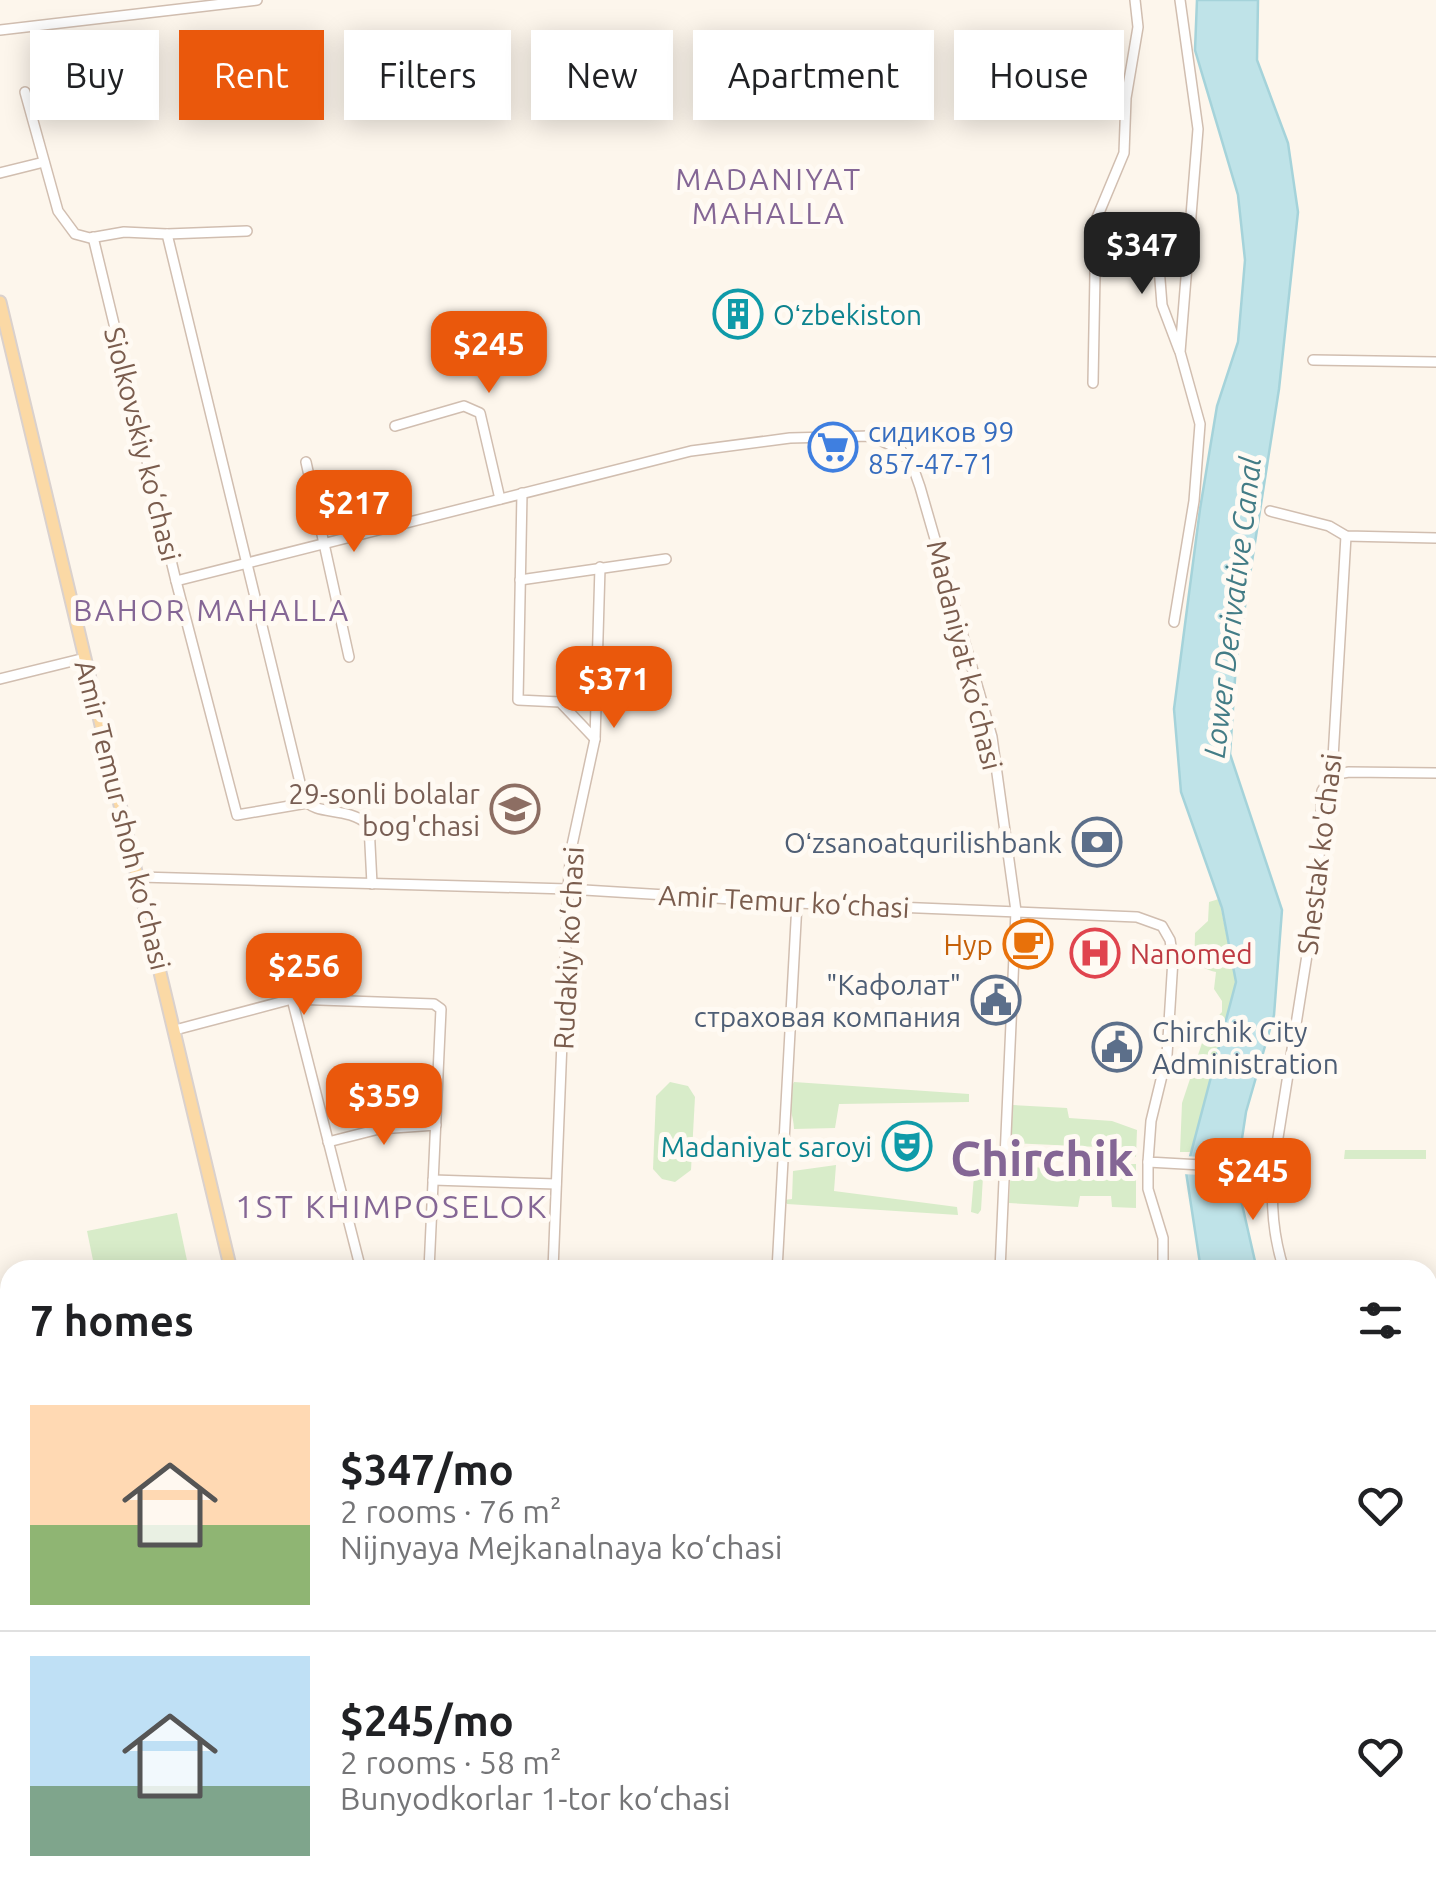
<!DOCTYPE html>
<html lang="en">
<head>
<meta charset="utf-8">
<style>
  :root { --surface:#fff; --page:#f2f2f2; --text:#202124; --muted:#757577; --line:#e0e0e0; --accent:#ea580c }
  body { margin:0; font-family:Ubuntu,sans-serif; background:var(--page); color:var(--text); height:100vh; display:flex; flex-direction:column; font-size:38px; white-space:nowrap }
  * { box-sizing:border-box; margin:0 }
  p { font-size:32px; color:var(--muted) }
  .icon { flex:none; width:55px; height:55px; fill:none; stroke:currentColor; stroke-width:2; stroke-linecap:round; stroke-linejoin:round }
  .map { position:relative; flex:1; overflow:hidden }
  .sheet { position:absolute; left:0px; top:1260px; width:1438px; height:642px; display:flex; flex-direction:column; background:var(--surface); border-radius:30px 30px 0 0; box-shadow:0 5px 25px #0003 }
  .sheet>* { flex:none }
  .guide { position:absolute; left:30px; top:30px; width:1378px; height:90px; display:flex; gap:20px }
  .price { position:absolute; translate:-50% -85px; padding:0 22px; border-radius:20px; background:var(--accent); color:#fff; font-size:32px; line-height:65px; filter:drop-shadow(0 2px 5px #0008) }
  .price::after { content:''; position:absolute; left:50%; top:60px; width:30px; height:22px; margin-left:-15px; background:inherit; clip-path:polygon(0 0,100% 0,50% 100%) }
  .price.selected { background:#222; color:#fff }
  ul { padding:0; list-style:none }
  li { display:flex; align-items:center; gap:30px; height:250px; padding:0 30px }
  li+li { border-top:2px solid var(--line) }
  li span { display:grid; place-items:center; flex:none; width:280px; height:200px; border-radius:0px; color:#555 }
  li>.icon { margin-inline-start:auto }
  span .icon { width:120px; height:120px; fill:#fffc; stroke-width:1 }
  li b { font-size:42px }
  h2 { display:flex; justify-content:space-between; align-items:center; height:120px; padding:0 30px; font-size:42px }
  .tag { padding:0 35px; border-radius:0px; background:var(--surface); box-shadow:0 5px 25px #0003; font-size:35px; line-height:90px }
  .tag.selected { background:var(--accent); color:#fff }
  .map>svg:first-child { display:block }
  .green { fill:#d8ecc9 }
  .water { fill:#bfe3e8; stroke:#a5d3da; stroke-width:2.5 }
  .pier { fill:#fdf6ec }
  .lines { fill:none; stroke-linecap:round; stroke-linejoin:round }
  .minor-casing { stroke:#d1beb0; stroke-width:12 }
  .major-casing { stroke:#dad1cd; stroke-width:15 }
  .minor { stroke:#fff; stroke-width:9 }
  .major { stroke:#fbd9a5; stroke-width:11 }
  .labels { text-anchor:middle; dominant-baseline:central; stroke-width:10; stroke-linejoin:round; paint-order:stroke }
  .culture-label { font-size:28px; fill:#0d838f; stroke:#fffaf3; text-anchor:start }
  .shop-label { font-size:28px; fill:#366cbe; stroke:#fffaf3; text-anchor:start }
  .street-label { font-size:28px; fill:#7a5c4d; stroke:#fffaf3 }
  .education-label { font-size:28px; fill:#785e54; stroke:#fffaf3; text-anchor:end }
  .service-label { font-size:28px; fill:#4e5e75; stroke:#fffaf3; text-anchor:end }
  .food-label { font-size:28px; fill:#c56008; stroke:#fffaf3; text-anchor:end }
  .health-label { font-size:28px; fill:#be3a42; stroke:#fffaf3; text-anchor:start }
  .neighbourhood-label { font-size:30px; letter-spacing:2.5px; fill:#846695; stroke:#fffaf3 }
  .water-label { font-size:30px; font-style:italic; fill:#437c86; stroke:#fffaf3 }
  .quarter-label { font-size:32px; letter-spacing:2.5px; fill:#846695; stroke:#fffaf3 }
  .town-label { font-size:48px; font-weight:bold; fill:#846695; stroke:#fffaf3 }
</style>
</head>
<body>
<div class="map">
<svg width="1436" height="1902" viewBox="0 0 1436 1902">
  <rect width="100%" height="100%" fill="#fdf6ec"/>
  <g class="green">
    <path d="M 1219,899 L 1236,982 L 1191,1152 L 1180,1152 L 1182,1103 L 1207,1028 L 1222,1012 L 1222,1001 L 1214,989 L 1216,972 C 1190,966 1195,955 1195,933 L 1208,921 L 1209,902 Z"/>
    <path d="M 670,1082 L 688,1086 L 695,1097 L 691,1170 L 675,1182 L 662,1179 L 653,1169 L 656,1096 Z"/>
    <path d="M 794,1082 L 969,1094 L 969,1102 L 839,1104 L 835,1128 L 794,1129 C 794,1114 784,1099 794,1082 Z"/>
    <path d="M 1013,1105 L 1067,1108 L 1069,1118 L 1112,1121 L 1137,1130 L 1136,1157 L 1120,1148 L 1010,1143 Z"/>
    <path d="M 1345,1150 L 1426,1150 L 1426,1159 L 1344,1159 Z"/>
    <path d="M 1131,1164 L 1136,1164 L 1136,1208 L 1112,1207 L 1111,1196 L 1080,1196 L 1078,1207 L 1009,1203 L 1011,1166 L 1119,1172 Z"/>
    <path d="M 836,1165 L 834,1191 L 957,1207 L 958,1215 L 787,1204 L 784,1200 L 792,1199 L 793,1171 Z"/>
    <path d="M 974,1176 L 983,1177 L 981,1210 L 978,1214 L 971,1212 Z"/>
    <path d="M 177,1213 L 189,1270 L 95,1270 L 87,1231 Z"/>
  </g>
  <path class="water" d="M 1197,0 L 1258,0 L 1257,60 L 1288,143 L 1298,212 L 1279,389 L 1236,664 L 1230,754 L 1282,910 L 1274,1015 L 1246,1112 L 1236,1178 L 1257,1270 L 1201,1270 L 1186,1172 L 1236,982 L 1222,908 L 1181,792 L 1174,709 L 1200,509 L 1217,406 L 1238,342 L 1245,260 L 1238,195 L 1195,50 Z"/>
  <path class="pier" d="M 1185,1156 L 1244,1160 L 1241,1177 L 1181,1174 Z"/>
  <g class="lines">
    <g class="minor-casing">
      <g id="minor">
        <path d="M 0,30 L 257,0"/>
        <path d="M 25,92 L 58,211 L 75,234 L 90,238 L 124,232 L 167,234 L 247,231"/>
        <path d="M 0,173 L 44,162"/>
        <path d="M 1156,229 L 1162,305 L 1179,350"/>
        <path d="M 167,234 L 304,799 C 317,817 345,805 369,825 L 372,884"/>
        <path d="M 93,237 L 176,581 L 237,815 L 307,803"/>
        <path d="M 1313,360 L 1436,362"/>
        <path d="M 1093,383 L 1096,220 L 1124,153 L 1126,98 L 1138,27 L 1135,0"/>
        <path d="M 395,426 L 464,406 L 480,413 L 500,499"/>
        <path d="M 306,462 L 349,657"/>
        <path d="M 522,493 L 518,700 L 560,702 L 595,739"/>
        <path d="M 1270,511 L 1329,526 L 1346,536 L 1436,538"/>
        <path d="M 520,580 L 666,559"/>
        <path d="M 176,581 L 691,451 L 790,438 L 871,436 L 901,450 L 913,467 L 920,487 L 992,737 L 1016,911 L 1000,1270"/>
        <path d="M 1174,622 L 1194,501 L 1200,424 L 1180,352 L 1198,129 L 1180,0"/>
        <path d="M 0,679 L 85,658"/>
        <path d="M 1332,775 L 1349,772 L 1436,773"/>
        <path d="M 140,877 L 568,889 L 797,903 L 1137,917 L 1162,926 L 1170,940 L 1173,959 L 1167,1055 L 1151,1121 L 1148,1162 L 1273,1169"/>
        <path d="M 292,999 L 361,1270"/>
        <path d="M 175,1030 L 292,999 L 434,1004 L 441,1009 L 429,1270"/>
        <path d="M 328,1142 L 379,1129 L 436,1125"/>
        <path d="M 1148,1162 L 1148,1189 L 1163,1238 L 1163,1270"/>
        <path d="M 433,1180 L 556,1184"/>
        <path d="M 553,1270 L 568,889 L 571,850 L 595,739 L 600,567"/>
        <path d="M 777,1270 L 797,903"/>
        <path d="M 1284,1270 C 1273,1236 1271,1205 1273,1169 L 1311,930 L 1319,860 L 1322,791 L 1332,775 L 1346,536"/>
        <path d="M 0,1451 L 10,1449"/>
        <path d="M 1428,1483 L 1436,1483"/>
        <path d="M 0,1532 L 10,1578"/>
        <path d="M 0,1623 L 10,1621"/>
        <path d="M 1428,1748 L 1436,1749"/>
        <path d="M 1428,1833 L 1436,1833"/>
        <path d="M 0,1868 L 10,1869"/>
        <path d="M 316,1892 L 320,1902"/>
        <path d="M 1319,1892 L 1321,1902"/>
        <path d="M 197,1902 L 216,1892"/>
        <path d="M 748,1902 L 749,1892"/>
        <path d="M 1085,1902 L 1085,1892"/>
        <path d="M 1241,1902 L 1242,1892"/>
      </g>
    </g>
    <g class="major-casing">
      <g id="major">
        <path d="M 0,302 L 231,1270"/>
        <path d="M 378,1892 L 380,1902"/>
        <path d="M 1435,1902 L 1436,1867"/>
      </g>
    </g>
    <use href="#minor" class="minor"/>
    <use href="#major" class="major"/>
  </g>
  <defs>
    <g id="building-ring" transform="scale(2.5)"><circle r="9.5" fill="#fffaf3" stroke="#0f9aa8" stroke-width="1.5"/><path d="M-4-6H4V6H1V3H-1V6H-4ZM-2.5-4.3h1.7v1.8h-1.7ZM.8-4.3h1.7v1.8H.8ZM-2.5-1h1.7V.8h-1.7ZM.8-1h1.7V.8H.8Z" fill="#0f9aa8"/></g>
    <g id="supermarket-ring" transform="scale(2.5)"><circle r="9.5" fill="#fffaf3" stroke="#3f7fe0" stroke-width="1.5"/><path d="M-6-5.5h2.5l.6 2H6L4.5 2H-2.5L-4.4-4H-6ZM-1.5 3.2a1.3 1.3 0 1 0 .1 0ZM3 3.2a1.3 1.3 0 1 0 .1 0Z" fill="#3f7fe0"/></g>
    <g id="school-ring" transform="scale(2.5)"><circle r="9.5" fill="#fffaf3" stroke="#8d6e63" stroke-width="1.5"/><path d="M0-5L7-2L0 1L-7-2ZM-4 1L0 2.5L4 1V4Q0 6-4 4Z" fill="#8d6e63"/></g>
    <g id="bank-ring" transform="scale(2.5)"><circle r="9.5" fill="#fffaf3" stroke="#5c6f8a" stroke-width="1.5"/><path d="M-6-4H6V4H-6ZM0-2.3a2.3 2.3 0 1 0 0 4.6a2.3 2.3 0 1 0 0-4.6Z" fill="#5c6f8a"/></g>
    <g id="cafe-ring" transform="scale(2.5)"><circle r="9.5" fill="#fffaf3" stroke="#e8710a" stroke-width="1.5"/><path d="M-5.5-4.5H6V0H3Q3 3.5 0 3.5H-2.5Q-5.5 3.5-5.5 0ZM3-3.2v2h1.7v-2ZM-6 4.5H4V6H-6Z" fill="#e8710a"/></g>
    <g id="hospital-ring" transform="scale(2.5)"><circle r="9.5" fill="#fffaf3" stroke="#e0444e" stroke-width="1.5"/><path d="M-5-5h3v3.5h4V-5h3V5h-3V1.5h-4V5h-3Z" fill="#e0444e"/></g>
    <g id="civic-ring" transform="scale(2.5)"><circle r="9.5" fill="#fffaf3" stroke="#5c6f8a" stroke-width="1.5"/><path d="M-.6-6.5H3V-4.5H.6V-3L4-1V1h2V6H-6V1h2V-1L-.6-3ZM-1.2 2.5V6h2.4V2.5Z" fill="#5c6f8a"/></g>
    <g id="theatre-ring" transform="scale(2.5)"><circle r="9.5" fill="#fffaf3" stroke="#0f9aa8" stroke-width="1.5"/><path d="M-5-5.5Q0-4 5-5.5V0Q5 5 0 6Q-5 5-5 0ZM-3.3-2.5H-1v1.5H-3.3ZM1-2.5H3.3v1.5H1ZM-2.8 1Q0 5.5 2.8 1Z" fill="#0f9aa8"/></g>
  </defs>
  <g fill-rule="evenodd">
    <use href="#building-ring" x="738" y="314"/>
    <use href="#supermarket-ring" x="833" y="447"/>
    <use href="#school-ring" x="515" y="809"/>
    <use href="#bank-ring" x="1097" y="842"/>
    <use href="#cafe-ring" x="1028" y="944"/>
    <use href="#hospital-ring" x="1095" y="953"/>
    <use href="#civic-ring" x="996" y="1000"/>
    <use href="#civic-ring" x="1117" y="1047"/>
    <use href="#theatre-ring" x="907" y="1146"/>
  </g>
  <g class="labels">
    <g class="culture-label">
      <text x="773" y="314">Oʻzbekiston</text>
      <text x="872" y="1146" text-anchor="end">Madaniyat saroyi</text>
    </g>
    <g class="shop-label">
      <text x="868" y="431">сидиков 99<tspan x="868" dy="32">857-47-71</tspan></text>
    </g>
    <g class="street-label">
      <text transform="translate(143 444) rotate(76)">Siolkovskiy ko‘chasi</text>
      <text transform="translate(965 655) rotate(76)">Madaniyat ko‘chasi</text>
      <text transform="translate(123 815) rotate(76)">Amir Temur shoh ko‘chasi</text>
      <text transform="translate(1319 854) rotate(-83)">Shestak ko'chasi</text>
      <text transform="translate(784 901) rotate(3)">Amir Temur ko‘chasi</text>
      <text transform="translate(568 948) rotate(-87)">Rudakiy ko‘chasi</text>
    </g>
    <g class="education-label">
      <text x="480" y="793">29-sonli bolalar<tspan x="480" dy="32">bog'chasi</tspan></text>
    </g>
    <g class="service-label">
      <text x="1062" y="842">Oʻzsanoatqurilishbank</text>
      <text x="961" y="984">"Кафолат"<tspan x="961" dy="32">страховая компания</tspan></text>
      <text x="1152" y="1031" text-anchor="start">Chirchik City<tspan x="1152" dy="32">Administration</tspan></text>
    </g>
    <g class="food-label">
      <text x="993" y="944">Нур</text>
    </g>
    <g class="health-label">
      <text x="1130" y="953">Nanomed</text>
    </g>
    <g class="neighbourhood-label">
      <text x="769" y="179">MADANIYAT<tspan x="769" dy="34">MAHALLA</tspan></text>
      <text x="212" y="610">BAHOR MAHALLA</text>
    </g>
    <g class="water-label">
      <text transform="translate(1232 607) rotate(-83)">Lower Derivative Canal</text>
    </g>
    <g class="quarter-label">
      <text x="392" y="1206">1ST KHIMPOSELOK</text>
    </g>
    <g class="town-label">
      <text x="1042" y="1158">Chirchik</text>
    </g>
  </g>
</svg>
<b class="price selected" style="left:1142px;top:297px">$347</b>
<b class="price" style="left:489px;top:396px">$245</b>
<b class="price" style="left:354px;top:555px">$217</b>
<b class="price" style="left:614px;top:731px">$371</b>
<b class="price" style="left:304px;top:1018px">$256</b>
<b class="price" style="left:384px;top:1148px">$359</b>
<b class="price" style="left:1253px;top:1223px">$245</b>
<div class="guide">
<a class="tag">Buy</a>
<a class="tag selected">Rent</a>
<a class="tag">Filters</a>
<a class="tag">New</a>
<a class="tag">Apartment</a>
<a class="tag">House</a>
</div>
<section class="sheet">
<h2>7 homes<svg class="icon" aria-label="filters" viewBox="0 0 24 24"><path d="M4 7h16M4 17h16"/><circle cx="9" cy="7" r="2"/><circle cx="15" cy="17" r="2"/></svg></h2>
<ul>
<li><span style="background:linear-gradient(#ffd9b3 60%,#8fb573 0)"><svg class="icon" aria-label="home" viewBox="0 0 24 24"><path d="M3 11l9-7 9 7M6 9v11h12V9"/></svg></span><div><b>$347/mo</b><p>2 rooms · 76 m²</p><p>Nijnyaya Mejkanalnaya ko‘chasi</p></div><svg class="icon" aria-label="heart" viewBox="0 0 24 24"><path d="M12 20l-8-8c-3-5 5-10 8-4 3-6 11-1 8 4z"/></svg></li>
<li><span style="background:linear-gradient(#bfe0f5 65%,#7fa58c 0)"><svg class="icon" aria-label="home" viewBox="0 0 24 24"><path d="M3 11l9-7 9 7M6 9v11h12V9"/></svg></span><div><b>$245/mo</b><p>2 rooms · 58 m²</p><p>Bunyodkorlar 1-tor ko‘chasi</p></div><svg class="icon" aria-label="heart" viewBox="0 0 24 24"><path d="M12 20l-8-8c-3-5 5-10 8-4 3-6 11-1 8 4z"/></svg></li>
</ul>
</section>
</div>
</body>
</html>
